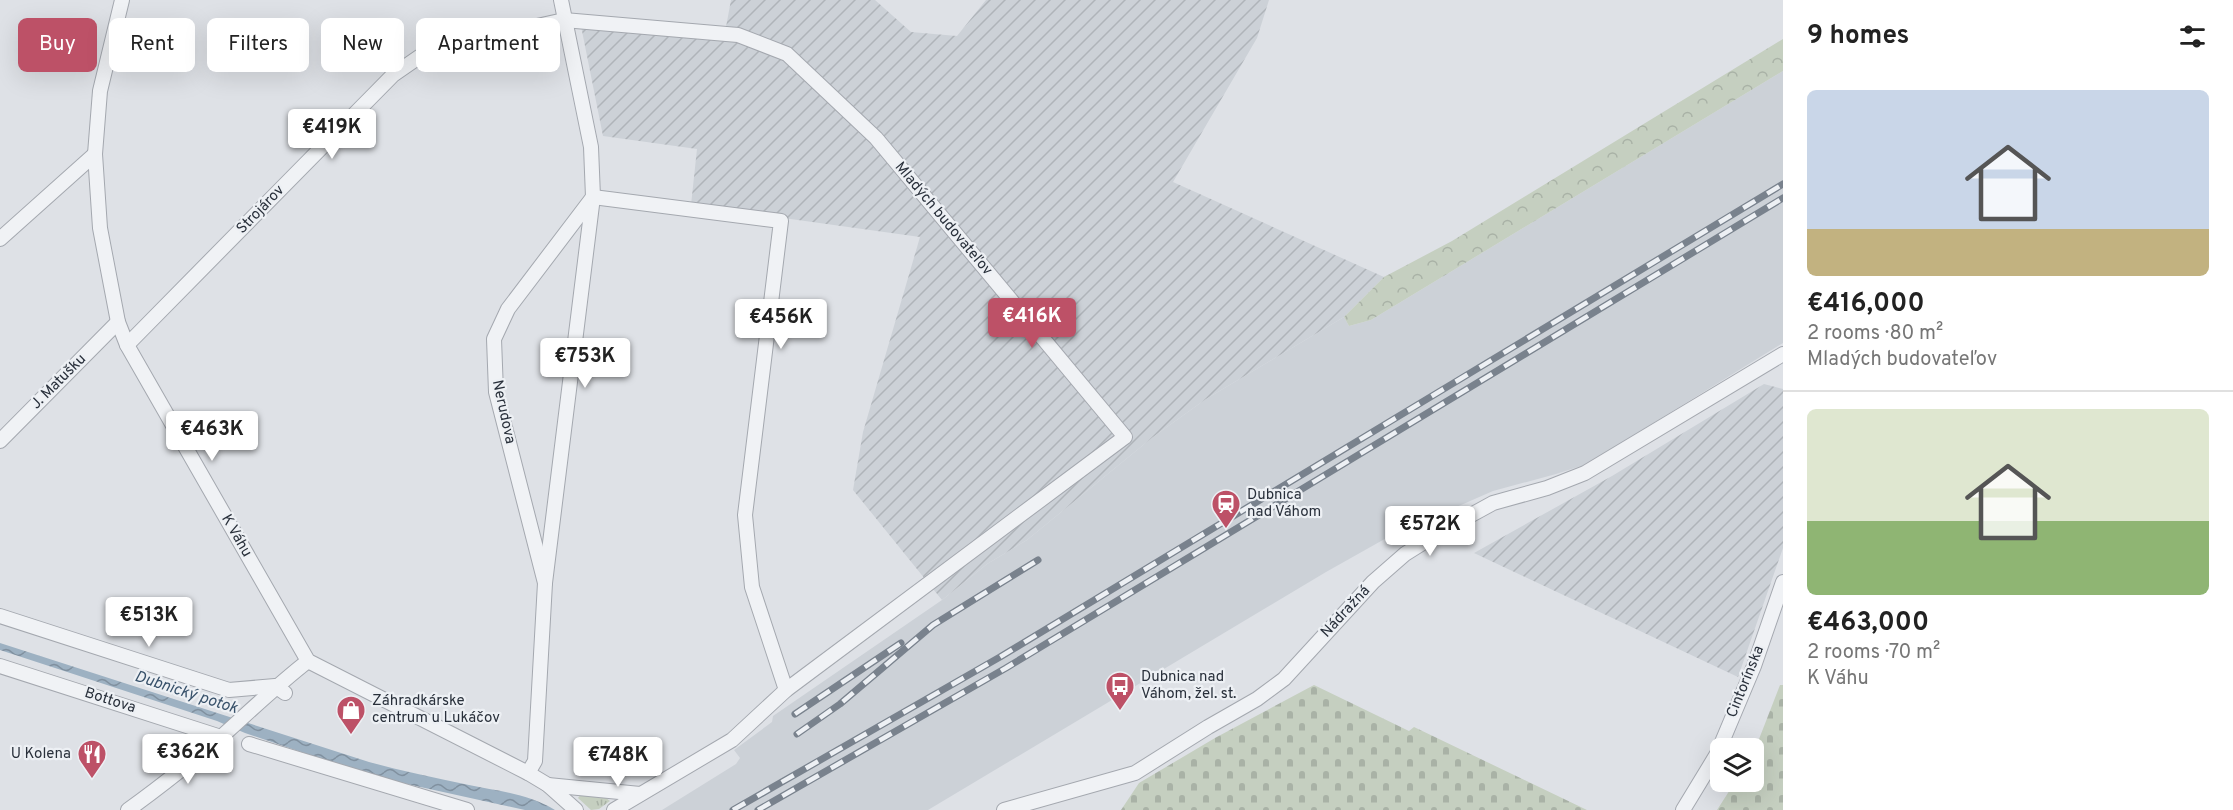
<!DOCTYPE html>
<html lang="en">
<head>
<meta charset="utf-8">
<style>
  :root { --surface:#fff; --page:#f2f2f2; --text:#222; --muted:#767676; --line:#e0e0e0; --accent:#bd5167 }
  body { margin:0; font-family:Overpass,sans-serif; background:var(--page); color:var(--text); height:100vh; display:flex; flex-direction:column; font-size:22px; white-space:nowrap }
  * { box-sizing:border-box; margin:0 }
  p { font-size:20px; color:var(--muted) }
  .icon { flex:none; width:33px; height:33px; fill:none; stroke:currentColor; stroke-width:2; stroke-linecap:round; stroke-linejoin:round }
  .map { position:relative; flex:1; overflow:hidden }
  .panel { display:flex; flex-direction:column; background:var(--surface); width:450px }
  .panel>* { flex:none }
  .hud { position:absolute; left:18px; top:18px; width:570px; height:54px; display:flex; gap:12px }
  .buttons { position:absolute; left:1710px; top:738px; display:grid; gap:12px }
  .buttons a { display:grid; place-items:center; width:54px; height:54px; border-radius:9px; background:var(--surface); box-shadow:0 6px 24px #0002; font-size:30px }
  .price { position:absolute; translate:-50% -51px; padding:0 14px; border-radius:6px; background:#fff; color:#222; font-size:20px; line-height:39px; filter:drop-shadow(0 2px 3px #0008) }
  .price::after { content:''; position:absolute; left:50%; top:36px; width:18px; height:14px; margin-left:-9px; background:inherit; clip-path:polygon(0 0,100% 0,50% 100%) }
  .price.on { background:var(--accent); color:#fff }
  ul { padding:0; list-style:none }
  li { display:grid; align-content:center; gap:12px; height:318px; padding:0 24px }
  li+li { border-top:2px solid var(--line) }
  li span { display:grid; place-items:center; height:186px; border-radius:9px; color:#555 }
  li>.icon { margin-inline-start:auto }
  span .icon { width:108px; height:108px; fill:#fffc; stroke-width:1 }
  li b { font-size:26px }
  h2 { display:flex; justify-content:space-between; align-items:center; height:72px; padding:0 24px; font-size:26px }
  .chip { padding:0 21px; border-radius:9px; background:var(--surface); box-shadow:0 6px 24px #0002; font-size:21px; line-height:54px }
  .chip.on { background:var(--accent); color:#fff }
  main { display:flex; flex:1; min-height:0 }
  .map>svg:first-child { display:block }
  .built { fill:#ccd1d7 }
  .industrial { fill:url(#industrial-furrows) }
  .grass { fill:url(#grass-tufts) }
  .forest { fill:url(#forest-crowns) }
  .cemetery { fill:url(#cemetery-stones) }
  .water { fill:url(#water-waves) }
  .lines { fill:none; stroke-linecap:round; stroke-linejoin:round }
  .street-casing { stroke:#a4a8af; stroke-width:16 }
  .street { stroke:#f0f2f5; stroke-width:14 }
  .rail-casing { stroke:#79828d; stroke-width:7 }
  .rail { stroke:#edf0f4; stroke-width:4.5; stroke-dasharray:14; stroke-linecap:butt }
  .labels { text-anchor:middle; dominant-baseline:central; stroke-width:4.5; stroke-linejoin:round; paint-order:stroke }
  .street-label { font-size:15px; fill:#29303b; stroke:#edf0f4 }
  .poi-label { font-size:15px; fill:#29303b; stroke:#edf0f4; text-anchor:start }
  .water-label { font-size:16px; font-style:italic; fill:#38516a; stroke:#edf0f4 }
</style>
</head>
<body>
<main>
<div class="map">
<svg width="1783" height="810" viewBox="0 0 1783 810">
  <defs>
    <pattern id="industrial-furrows" width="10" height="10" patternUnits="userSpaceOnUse" patternTransform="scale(1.5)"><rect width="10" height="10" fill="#ccd1d7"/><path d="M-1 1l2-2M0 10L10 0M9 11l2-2" fill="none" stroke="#afb4b9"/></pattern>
    <pattern id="grass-tufts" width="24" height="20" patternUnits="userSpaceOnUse" patternTransform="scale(1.5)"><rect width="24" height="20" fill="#c5cfc0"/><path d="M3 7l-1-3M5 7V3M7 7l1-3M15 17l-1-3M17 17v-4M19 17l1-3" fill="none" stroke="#a9b2a6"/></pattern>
    <pattern id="forest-crowns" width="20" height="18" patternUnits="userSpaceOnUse" patternTransform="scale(1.5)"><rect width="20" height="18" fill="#c5cfc0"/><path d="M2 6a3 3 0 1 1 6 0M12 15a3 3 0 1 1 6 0" fill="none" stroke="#a9b2a6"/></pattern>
    <pattern id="cemetery-stones" width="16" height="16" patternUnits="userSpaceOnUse" patternTransform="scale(1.5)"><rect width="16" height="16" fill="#c5cfc0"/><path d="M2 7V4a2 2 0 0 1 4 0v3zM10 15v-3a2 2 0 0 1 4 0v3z" fill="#a9b2a6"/></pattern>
    <pattern id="water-waves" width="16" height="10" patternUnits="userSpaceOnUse" patternTransform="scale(1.5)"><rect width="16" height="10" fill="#9db1c2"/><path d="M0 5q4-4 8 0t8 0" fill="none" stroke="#80909f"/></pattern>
  </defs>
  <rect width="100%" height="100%" fill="#dee1e6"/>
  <path class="built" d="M 1783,71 L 1783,343 L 1587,464 L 1556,474 L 1493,491 L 1390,536 L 1326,572 L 928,810 L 662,810 L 736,764 L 740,758 L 734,750 L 772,722 L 773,716 L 942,600 L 987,564 L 1027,540 L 1153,437 L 1206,399 L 1344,317 L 1349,326 L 1371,320 Z"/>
  <g class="industrial">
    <path d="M 731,0 L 875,0 L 911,32 L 957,36 L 986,0 L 1269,0 L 1257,38 L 1173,182 L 1384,277 L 1344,317 L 1206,399 L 1153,437 L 1027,540 L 987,564 L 942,600 L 853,490 L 863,432 L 920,237 L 691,205 L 697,149 L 603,136 L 579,16 L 726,27 Z"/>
    <path d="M 1764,384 L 1783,389 L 1783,548 L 1738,677 L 1474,553 L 1612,476 Z"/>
  </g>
  <path class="grass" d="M 581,794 L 605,797 L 610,801 L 599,809 L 591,810 L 578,798 Z"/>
  <path class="forest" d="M 1783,39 L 1783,71 L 1371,320 L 1349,326 L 1344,317 L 1384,277 L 1452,241 Z"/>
  <g class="cemetery">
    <path d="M 1314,685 L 1409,731 L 1414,727 L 1587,810 L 1121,810 L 1139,783 L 1215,738 Z"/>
    <path d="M 1780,685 L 1783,685 L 1783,810 L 1717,810 L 1735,782 L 1754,782 L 1754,752 Z"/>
  </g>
  <path class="water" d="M 0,643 L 369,762 C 402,771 436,778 469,785 C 498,791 529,794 555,810 L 525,810 L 375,777 L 245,733 L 217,721 L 0,650 Z"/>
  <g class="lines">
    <g class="street-casing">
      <g id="street">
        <path d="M 122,0 L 100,91 L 95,154 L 100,228 L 118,322 L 127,345 L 308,661 L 528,773 L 548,785 L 576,810"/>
        <path d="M 0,239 L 95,154"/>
        <path d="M 127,345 L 393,75 L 419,57 L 448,46 L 564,20 L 738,35 L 787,54 L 876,138 L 1125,437 L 786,690 L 732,740 L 614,810"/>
        <path d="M 0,441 L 118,322"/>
        <path d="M 545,583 L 496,392 L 494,339 L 508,309 L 593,197 L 781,221 L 745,515 L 752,587 L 786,690"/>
        <path d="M 0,616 L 229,690 L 275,686 L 285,693"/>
        <path d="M 0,666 L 221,737"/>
        <path d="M 249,744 L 467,810"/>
        <path d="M 528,773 L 535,761 L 545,583 L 593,197 L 591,147 L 561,0"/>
        <path d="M 548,785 L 640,794"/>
        <path d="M 128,810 C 160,787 190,763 220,738 C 249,712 277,685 308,661"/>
        <path d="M 1004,810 L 1135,773 L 1208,727 L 1257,699 L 1284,679 L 1373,582 L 1405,554 L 1440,532 L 1493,503 L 1547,488 L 1585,473 L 1783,354"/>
        <path d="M 1683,810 L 1717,754 L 1754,666 L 1783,582"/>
      </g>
    </g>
    <use href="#street" class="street"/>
    <g class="rail-casing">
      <g id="rail">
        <path d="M 795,714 L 901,643"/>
        <path d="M 797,734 L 840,704 L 933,625 L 1038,560"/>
        <path d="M 733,810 L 1000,657 L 1783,184"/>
        <path d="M 758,810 L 1006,668 L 1783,198"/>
      </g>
    </g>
    <use href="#rail" class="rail"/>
  </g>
  <defs>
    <g id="station-pin" transform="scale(1.5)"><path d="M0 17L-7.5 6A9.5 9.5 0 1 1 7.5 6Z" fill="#bd5167" stroke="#edf0f4"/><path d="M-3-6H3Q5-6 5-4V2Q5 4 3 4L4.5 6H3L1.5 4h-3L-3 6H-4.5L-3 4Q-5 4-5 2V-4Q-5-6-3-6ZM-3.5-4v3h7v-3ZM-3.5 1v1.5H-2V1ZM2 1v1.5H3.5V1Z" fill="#fff"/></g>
    <g id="bus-pin" transform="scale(1.5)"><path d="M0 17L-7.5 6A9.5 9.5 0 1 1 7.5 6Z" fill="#bd5167" stroke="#edf0f4"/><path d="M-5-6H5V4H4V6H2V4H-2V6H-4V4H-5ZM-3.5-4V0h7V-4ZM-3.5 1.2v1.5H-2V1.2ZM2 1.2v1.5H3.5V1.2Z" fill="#fff"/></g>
    <g id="shop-pin" transform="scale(1.5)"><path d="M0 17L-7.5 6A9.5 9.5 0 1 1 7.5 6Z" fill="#bd5167" stroke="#edf0f4"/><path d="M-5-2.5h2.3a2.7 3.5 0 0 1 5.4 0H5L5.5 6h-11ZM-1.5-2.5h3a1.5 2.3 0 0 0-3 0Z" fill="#fff"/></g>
    <g id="restaurant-pin" transform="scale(1.5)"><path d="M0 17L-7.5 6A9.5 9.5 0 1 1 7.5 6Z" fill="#bd5167" stroke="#edf0f4"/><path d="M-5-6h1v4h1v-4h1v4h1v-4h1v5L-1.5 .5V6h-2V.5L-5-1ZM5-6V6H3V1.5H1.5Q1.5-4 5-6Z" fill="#fff"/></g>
  </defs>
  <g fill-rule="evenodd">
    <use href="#station-pin" x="1226" y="504"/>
    <use href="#bus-pin" x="1120" y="686"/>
    <use href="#shop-pin" x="351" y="710"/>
    <use href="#restaurant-pin" x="92" y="754"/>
  </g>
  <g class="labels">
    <g class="street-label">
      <text transform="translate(261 210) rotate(-46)">Strojárov</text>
      <text transform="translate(943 219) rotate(50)">Mladých budovateľov</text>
      <text transform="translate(59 382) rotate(-45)">J. Matušku</text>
      <text transform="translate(503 412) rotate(78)">Nerudova</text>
      <text transform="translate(236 536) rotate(60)">K Váhu</text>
      <text transform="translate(1346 612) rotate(-47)">Nádražná</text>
      <text transform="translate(1746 682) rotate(-68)">Cintorínska</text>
      <text transform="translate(110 701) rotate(18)">Bottova</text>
    </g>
    <g class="poi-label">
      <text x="1247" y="495">Dubnica<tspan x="1247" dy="17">nad Váhom</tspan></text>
      <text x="1141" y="677">Dubnica nad<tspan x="1141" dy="17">Váhom, žel. st.</tspan></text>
      <text x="372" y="701">Záhradkárske<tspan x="372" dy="17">centrum u Lukáčov</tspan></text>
      <text x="71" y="754" text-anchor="end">U Kolena</text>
    </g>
    <g class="water-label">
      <text transform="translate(186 693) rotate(18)">Dubnický potok</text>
    </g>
  </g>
</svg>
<div class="buttons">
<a><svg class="icon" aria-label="layers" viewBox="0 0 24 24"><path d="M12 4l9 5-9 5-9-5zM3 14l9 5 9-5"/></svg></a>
</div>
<b class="price" style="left:332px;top:160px">€419K</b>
<b class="price on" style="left:1032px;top:349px">€416K</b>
<b class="price" style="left:781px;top:350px">€456K</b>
<b class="price" style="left:585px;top:389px">€753K</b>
<b class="price" style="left:212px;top:462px">€463K</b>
<b class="price" style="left:1430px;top:557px">€572K</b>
<b class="price" style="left:149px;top:648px">€513K</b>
<b class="price" style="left:188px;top:785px">€362K</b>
<b class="price" style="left:618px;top:788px">€748K</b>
<div class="hud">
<a class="chip on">Buy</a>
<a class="chip">Rent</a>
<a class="chip">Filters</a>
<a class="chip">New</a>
<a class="chip">Apartment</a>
</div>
</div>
<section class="panel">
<h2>9 homes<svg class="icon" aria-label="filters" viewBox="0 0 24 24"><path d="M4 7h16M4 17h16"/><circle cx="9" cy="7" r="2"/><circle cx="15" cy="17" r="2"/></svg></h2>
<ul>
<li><span style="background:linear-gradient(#c9d6e8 75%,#c2b280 0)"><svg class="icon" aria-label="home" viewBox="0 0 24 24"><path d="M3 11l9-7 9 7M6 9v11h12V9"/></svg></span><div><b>€416,000</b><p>2 rooms · 80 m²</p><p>Mladých budovateľov</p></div></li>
<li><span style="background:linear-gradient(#dfe7d0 60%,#8fb573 0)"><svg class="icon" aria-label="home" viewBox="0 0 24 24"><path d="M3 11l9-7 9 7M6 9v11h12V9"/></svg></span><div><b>€463,000</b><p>2 rooms · 70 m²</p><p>K Váhu</p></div></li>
</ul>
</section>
</main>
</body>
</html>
